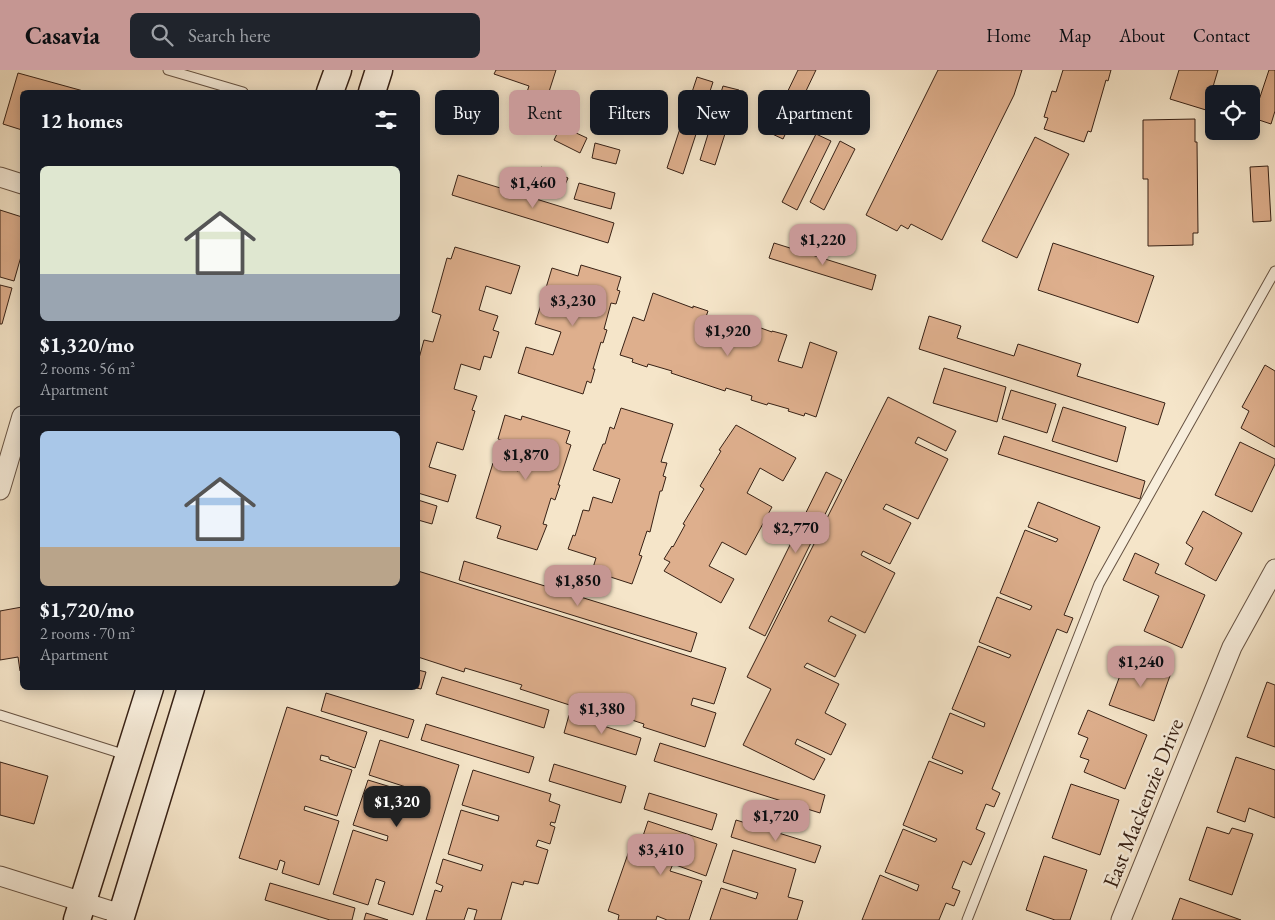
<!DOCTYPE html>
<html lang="en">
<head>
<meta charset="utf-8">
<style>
  :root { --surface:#171b24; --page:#20242c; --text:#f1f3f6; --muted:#9ea1a6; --line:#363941; --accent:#c59692 }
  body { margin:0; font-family:"EB Garamond",serif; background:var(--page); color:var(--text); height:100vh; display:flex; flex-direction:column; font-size:19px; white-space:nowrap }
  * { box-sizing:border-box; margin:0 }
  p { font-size:16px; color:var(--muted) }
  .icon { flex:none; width:28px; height:28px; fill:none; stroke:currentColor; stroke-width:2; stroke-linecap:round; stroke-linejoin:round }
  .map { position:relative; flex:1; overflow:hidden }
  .side { position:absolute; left:20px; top:20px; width:400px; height:600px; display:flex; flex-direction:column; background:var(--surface); border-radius:8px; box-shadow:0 2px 12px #0003 }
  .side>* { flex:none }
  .top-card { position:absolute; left:435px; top:20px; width:475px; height:45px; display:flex; gap:10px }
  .controls { position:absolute; left:1205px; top:15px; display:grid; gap:10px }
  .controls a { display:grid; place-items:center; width:55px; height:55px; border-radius:8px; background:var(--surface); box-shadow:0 2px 12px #0003; font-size:25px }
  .price { position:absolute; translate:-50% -42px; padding:0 11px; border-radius:10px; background:var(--accent); color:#111; font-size:16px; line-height:32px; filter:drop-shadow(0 1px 2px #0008) }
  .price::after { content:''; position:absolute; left:50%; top:30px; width:15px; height:11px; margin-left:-8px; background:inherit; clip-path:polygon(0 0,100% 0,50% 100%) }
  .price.active { background:#222; color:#fff }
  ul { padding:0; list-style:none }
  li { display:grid; align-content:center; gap:10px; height:265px; padding:0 20px }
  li+li { border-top:1px solid var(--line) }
  li span { display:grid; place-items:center; height:155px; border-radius:8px; color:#555 }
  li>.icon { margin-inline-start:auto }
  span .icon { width:90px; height:90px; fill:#fffc; stroke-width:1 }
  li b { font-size:21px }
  h2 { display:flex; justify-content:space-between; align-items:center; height:60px; padding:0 20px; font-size:21px }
  .chip { padding:0 18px; border-radius:8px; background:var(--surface); box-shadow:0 2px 12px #0003; font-size:18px; line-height:45px }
  .chip.active { background:var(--accent); color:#111 }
  header { display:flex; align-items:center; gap:30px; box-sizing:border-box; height:70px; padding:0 25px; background:var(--accent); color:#111 }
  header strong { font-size:24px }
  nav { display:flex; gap:28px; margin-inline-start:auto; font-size:18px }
  .search { width:350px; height:45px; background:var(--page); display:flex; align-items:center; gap:12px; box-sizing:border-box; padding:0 18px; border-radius:8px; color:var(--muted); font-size:19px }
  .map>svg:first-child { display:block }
  .building { fill:#deaf8d; stroke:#382216 }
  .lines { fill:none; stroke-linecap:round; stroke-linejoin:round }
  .service-casing { stroke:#675343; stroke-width:11 }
  .minor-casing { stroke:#675343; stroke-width:21 }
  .secondary-casing { stroke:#382216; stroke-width:29 }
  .service { stroke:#f8eedc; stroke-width:9 }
  .minor { stroke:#f8eedc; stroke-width:19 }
  .secondary { stroke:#f8eedc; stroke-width:26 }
  .labels { text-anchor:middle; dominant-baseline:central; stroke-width:5; stroke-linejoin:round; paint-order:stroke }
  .street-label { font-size:22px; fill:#382216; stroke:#f8eedc }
</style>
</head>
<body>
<header>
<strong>Casavia</strong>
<div class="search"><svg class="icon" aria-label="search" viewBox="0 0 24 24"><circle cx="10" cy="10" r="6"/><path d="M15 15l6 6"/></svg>Search here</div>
<nav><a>Home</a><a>Map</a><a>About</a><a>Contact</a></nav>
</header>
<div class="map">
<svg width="1275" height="850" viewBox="0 0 1275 850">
  <rect width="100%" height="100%" fill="#f5e5c9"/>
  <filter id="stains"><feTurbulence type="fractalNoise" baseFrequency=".004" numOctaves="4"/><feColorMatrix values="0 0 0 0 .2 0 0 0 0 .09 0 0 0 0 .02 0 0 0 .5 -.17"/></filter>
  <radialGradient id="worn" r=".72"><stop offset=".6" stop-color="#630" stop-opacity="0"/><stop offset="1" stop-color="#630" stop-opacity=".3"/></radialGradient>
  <g class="building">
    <path d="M 496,0 L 556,0 L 546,31 L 526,25 L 529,16 L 494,4 Z"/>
    <path d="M 798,0 L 816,0 L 783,69 L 768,62 Z"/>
    <path d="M 938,0 L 1022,0 L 1014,25 L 942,170 L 911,154 L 908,159 L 901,155 L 897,161 L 866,145 Z"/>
    <path d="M 1063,0 L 1111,0 L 1108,11 L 1106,10 L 1091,62 L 1088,61 L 1084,72 L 1044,59 L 1048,48 L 1044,47 L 1052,21 L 1056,22 Z"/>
    <path d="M 1179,0 L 1218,0 L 1206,40 L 1170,29 Z"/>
    <path d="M 1269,0 L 1275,0 L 1275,41 L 1271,54 L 1253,48 Z"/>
    <path d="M 18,3 L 87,22 L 22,22 L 22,60 L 3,54 Z"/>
    <path d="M 697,7 L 713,12 L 683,104 L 667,98 Z"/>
    <path d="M 723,16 L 739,20 L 715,95 L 700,90 Z"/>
    <path d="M 1195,49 L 1195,72 L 1197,72 L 1198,163 L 1193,163 L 1193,175 L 1148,176 L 1148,109 L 1143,109 L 1143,50 Z"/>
    <path d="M 561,56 L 587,68 L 580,83 L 554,70 Z"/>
    <path d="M 816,64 L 831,71 L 797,140 L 782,132 Z"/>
    <path d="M 1035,67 L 1069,84 L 1017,188 L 982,171 Z"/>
    <path d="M 840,71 L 855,79 L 824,140 L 810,132 Z"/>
    <path d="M 595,73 L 620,80 L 616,94 L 592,88 Z"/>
    <path d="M 1268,96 L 1271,151 L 1253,152 L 1250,97 Z"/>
    <path d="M 541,97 L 568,108 L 562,122 L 535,111 Z"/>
    <path d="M 458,105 L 614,153 L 608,173 L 452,125 Z"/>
    <path d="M 579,113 L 615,123 L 611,139 L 574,129 Z"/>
    <path d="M 0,140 L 22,147 L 22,183 L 14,211 L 0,207 Z"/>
    <path d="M 774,173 L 876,205 L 872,220 L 769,188 Z"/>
    <path d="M 1053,173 L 1154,206 L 1138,253 L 1038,220 Z"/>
    <path d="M 455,177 L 520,196 L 511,224 L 486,216 L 479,240 L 498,246 L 493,260 L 499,262 L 491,288 L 484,286 L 480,300 L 461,294 L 454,319 L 477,326 L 472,340 L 475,341 L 463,380 L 437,372 L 429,397 L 456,405 L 448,432 L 418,423 L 418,292 L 424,270 L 433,272 L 441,245 L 432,242 L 447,188 L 451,189 Z"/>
    <path d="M 581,195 L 621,207 L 617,220 L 620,221 L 616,234 L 611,233 L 604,259 L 607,260 L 603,273 L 601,272 L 593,299 L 595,299 L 591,313 L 587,311 L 583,324 L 518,303 L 526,277 L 553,285 L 561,262 L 535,254 L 552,198 L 578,206 Z"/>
    <path d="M 0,215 L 12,218 L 2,254 L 0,254 Z"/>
    <path d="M 653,223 L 693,238 L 693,236 L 708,241 L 699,267 L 723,275 L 731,250 L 733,248 L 772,262 L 772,261 L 787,265 L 778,291 L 802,298 L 810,272 L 837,282 L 816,347 L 805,343 L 804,346 L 788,341 L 789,339 L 768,333 L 767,335 L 751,330 L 752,326 L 726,318 L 725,321 L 671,303 L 672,301 L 648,294 L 647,297 L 632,292 L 633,289 L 620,285 L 633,247 L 644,251 Z"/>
    <path d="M 929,246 L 961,256 L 957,268 L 1014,286 L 1018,274 L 1081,294 L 1077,306 L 1165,333 L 1158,355 L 919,279 Z"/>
    <path d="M 1265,295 L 1275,301 L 1275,377 L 1241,358 L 1249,341 L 1242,337 Z"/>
    <path d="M 944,298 L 1006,317 L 997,352 L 933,333 Z"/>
    <path d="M 1011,320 L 1056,334 L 1047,363 L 1002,349 Z"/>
    <path d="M 888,327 L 956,361 L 946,381 L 918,367 L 915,373 L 948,389 L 918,449 L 886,434 L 883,439 L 911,453 L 890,494 L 863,481 L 861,485 L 895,503 L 865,563 L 831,546 L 828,551 L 856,565 L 835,607 L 807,593 L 804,597 L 839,614 L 825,643 L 846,654 L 831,685 L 797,669 L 795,674 L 825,689 L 814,710 L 743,675 L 771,619 L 747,607 Z"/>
    <path d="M 1063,337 L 1126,357 L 1117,392 L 1052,371 Z"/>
    <path d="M 621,338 L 673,354 L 661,392 L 667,393 L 663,406 L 666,407 L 662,421 L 660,421 L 650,462 L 647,461 L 639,485 L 642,486 L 632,514 L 592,501 L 596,488 L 568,479 L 573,465 L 575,466 L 583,440 L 589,441 L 593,427 L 612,433 L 620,409 L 593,400 L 603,374 L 605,374 L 610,357 L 614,359 Z"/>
    <path d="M 505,345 L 521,350 L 522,346 L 570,361 L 566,373 L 571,375 L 558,415 L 560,415 L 555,430 L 551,428 L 543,454 L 547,455 L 537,480 L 497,468 L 501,456 L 476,448 L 493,393 L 518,401 L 525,378 L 498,369 Z"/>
    <path d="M 736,355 L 796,388 L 783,411 L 760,398 L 747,423 L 772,437 L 746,485 L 722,472 L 709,496 L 734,509 L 721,533 L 664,501 L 670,492 L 664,489 L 672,476 L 673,477 L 685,455 L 683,454 L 704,419 L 700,416 L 721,381 L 719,380 Z"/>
    <path d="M 1004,366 L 1145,411 L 1140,429 L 998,384 Z"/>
    <path d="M 1240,372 L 1275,389 L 1275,394 L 1252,442 L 1215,425 Z"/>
    <path d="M 826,402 L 842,410 L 765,566 L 749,558 Z"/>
    <path d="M 418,430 L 437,436 L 432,454 L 418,450 Z"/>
    <path d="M 1038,432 L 1100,457 L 1064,545 L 1073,548 L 1067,563 L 1057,559 L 992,719 L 1000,723 L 994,737 L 986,734 L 976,759 L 985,763 L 971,795 L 963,791 L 952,818 L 960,821 L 954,836 L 946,833 L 939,850 L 862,850 L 880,805 L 917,821 L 919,815 L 885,802 L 903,759 L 935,772 L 937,769 L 903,755 L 929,691 L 962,704 L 963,701 L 932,688 L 950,643 L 984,657 L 985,653 L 952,639 L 978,576 L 1009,588 L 1011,585 L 979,572 L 997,527 L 1030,540 L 1032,536 L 1000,523 L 1025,460 L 1056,472 L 1058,469 L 1028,457 Z"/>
    <path d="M 1203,441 L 1242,463 L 1216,511 L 1185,494 L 1193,478 L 1186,473 Z"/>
    <path d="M 1135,483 L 1159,494 L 1155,503 L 1205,525 L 1182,578 L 1144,561 L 1159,526 L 1123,510 Z"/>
    <path d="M 464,491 L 697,563 L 691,582 L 459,510 Z"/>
    <path d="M 418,501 L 726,598 L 714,634 L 693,628 L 691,635 L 716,643 L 705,677 L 643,657 L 644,654 L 586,635 L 585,640 L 520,619 L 522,615 L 465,598 L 464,602 L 418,587 Z"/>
    <path d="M 22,537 L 22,600 L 20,601 L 18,587 L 0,590 L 0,541 Z"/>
    <path d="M 1128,584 L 1172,600 L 1154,651 L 1109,635 Z"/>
    <path d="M 418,600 L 426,602 L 421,619 L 416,618 L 418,618 Z"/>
    <path d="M 442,607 L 549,640 L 544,658 L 436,624 Z"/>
    <path d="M 1267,612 L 1275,615 L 1275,677 L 1247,667 Z"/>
    <path d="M 326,623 L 414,650 L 408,668 L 321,641 Z"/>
    <path d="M 287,637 L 367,662 L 355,698 L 329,689 L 329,687 L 321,685 L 320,690 L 352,700 L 337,746 L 305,736 L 304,740 L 339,751 L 319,815 L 282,803 L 285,792 L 280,790 L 277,800 L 239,788 Z"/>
    <path d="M 1088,640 L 1147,665 L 1125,719 L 1084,702 L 1089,690 L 1080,687 L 1088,668 L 1078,664 Z"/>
    <path d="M 569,645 L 641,668 L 636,685 L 564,663 Z"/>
    <path d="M 426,654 L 534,687 L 529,703 L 421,670 Z"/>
    <path d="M 380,670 L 459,695 L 413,845 L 378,834 L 385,812 L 376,809 L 368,835 L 333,824 L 353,760 L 387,771 L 388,766 L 353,755 L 368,710 L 404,721 L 406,717 L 369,705 Z"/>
    <path d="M 660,673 L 825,725 L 820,743 L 654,691 Z"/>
    <path d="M 1236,687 L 1275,700 L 1275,748 L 1249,738 L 1245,752 L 1217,742 Z"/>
    <path d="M 0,692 L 48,706 L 34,754 L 0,745 Z"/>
    <path d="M 554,694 L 626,716 L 621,733 L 549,711 Z"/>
    <path d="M 473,700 L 551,724 L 549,731 L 560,735 L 555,753 L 551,752 L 550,755 L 555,757 L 550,774 L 538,770 L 536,776 L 548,780 L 538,814 L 524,811 L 523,815 L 512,812 L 501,850 L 474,850 L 477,840 L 468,838 L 464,850 L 426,850 L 435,820 L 441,822 L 443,816 L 436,813 L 443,789 L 481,801 L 483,795 L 448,784 L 461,740 L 498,751 L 499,746 L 462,735 Z"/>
    <path d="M 1071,714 L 1119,730 L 1100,785 L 1052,768 Z"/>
    <path d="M 649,723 L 717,744 L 712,760 L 644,739 Z"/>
    <path d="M 736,750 L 821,776 L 815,793 L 731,767 Z"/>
    <path d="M 648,751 L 717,774 L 706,806 L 673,794 L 670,801 L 702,811 L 689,850 L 667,850 L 657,846 L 656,850 L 618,850 L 619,845 L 608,841 L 630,778 L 638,781 Z"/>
    <path d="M 1207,757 L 1229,764 L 1232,758 L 1253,764 L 1232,825 L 1189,810 Z"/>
    <path d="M 733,780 L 796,799 L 788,827 L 803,831 L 797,850 L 710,850 L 721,818 L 756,829 L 758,823 L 723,812 Z"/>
    <path d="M 1044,786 L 1087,800 L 1070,850 L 1055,850 L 1026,840 Z"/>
    <path d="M 270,813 L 355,838 L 352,850 L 330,850 L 265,830 Z"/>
    <path d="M 1180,828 L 1241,850 L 1172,850 Z"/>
    <path d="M 366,843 L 388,850 L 364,850 Z"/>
  </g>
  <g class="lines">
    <g class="service-casing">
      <g id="service">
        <path d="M 168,0 L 243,22"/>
        <path d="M 0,645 L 126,685"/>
        <path d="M 967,850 L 1099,514 L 1275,201"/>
      </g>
    </g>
    <g class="minor-casing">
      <g id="minor">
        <path d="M 0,107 L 22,114"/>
        <path d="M 0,420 L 22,346"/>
        <path d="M 0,806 L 121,844"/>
        <path d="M 1121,850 L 1232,577 L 1275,499"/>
      </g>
    </g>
    <g class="secondary-casing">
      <g id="secondary">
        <path d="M 330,22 L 338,0"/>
        <path d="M 372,22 L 379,0"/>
        <path d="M 77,850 L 150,618"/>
        <path d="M 120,850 L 191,618"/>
      </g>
    </g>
    <use href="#service" class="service"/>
    <use href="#minor" class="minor"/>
    <use href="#secondary" class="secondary"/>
  </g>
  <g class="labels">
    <g class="street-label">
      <text transform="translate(1143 733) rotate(-68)">East Mackenzie Drive</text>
    </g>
  </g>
  <rect width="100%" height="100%" filter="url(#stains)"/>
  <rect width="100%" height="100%" fill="url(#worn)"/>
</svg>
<div class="controls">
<a><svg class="icon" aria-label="locate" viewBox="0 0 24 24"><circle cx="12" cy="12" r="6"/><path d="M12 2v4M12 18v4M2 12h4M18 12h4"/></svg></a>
</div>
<b class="price" style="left:533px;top:139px">$1,460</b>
<b class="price" style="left:823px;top:196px">$1,220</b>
<b class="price" style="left:573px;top:257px">$3,230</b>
<b class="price" style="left:728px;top:287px">$1,920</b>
<b class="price" style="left:526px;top:411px">$1,870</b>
<b class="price" style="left:796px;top:484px">$2,770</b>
<b class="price" style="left:578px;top:537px">$1,850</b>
<b class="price" style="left:1141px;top:618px">$1,240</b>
<b class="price" style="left:602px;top:665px">$1,380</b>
<b class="price active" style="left:397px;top:758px">$1,320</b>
<b class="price" style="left:776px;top:772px">$1,720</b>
<b class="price" style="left:661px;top:806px">$3,410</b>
<div class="top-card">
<a class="chip">Buy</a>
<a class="chip active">Rent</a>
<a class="chip">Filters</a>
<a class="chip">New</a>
<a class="chip">Apartment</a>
</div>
<section class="side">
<h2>12 homes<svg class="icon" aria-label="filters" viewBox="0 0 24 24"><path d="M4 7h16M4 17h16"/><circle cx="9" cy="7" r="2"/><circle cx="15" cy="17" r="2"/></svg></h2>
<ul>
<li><span style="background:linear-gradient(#dfe7d0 70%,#9aa5b1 0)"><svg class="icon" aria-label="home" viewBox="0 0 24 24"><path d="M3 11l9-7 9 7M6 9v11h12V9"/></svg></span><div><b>$1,320/mo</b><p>2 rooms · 56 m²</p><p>Apartment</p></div></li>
<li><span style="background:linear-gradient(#a9c7e8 75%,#b9a48a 0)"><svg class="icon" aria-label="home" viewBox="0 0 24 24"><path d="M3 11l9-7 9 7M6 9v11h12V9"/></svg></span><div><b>$1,720/mo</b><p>2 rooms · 70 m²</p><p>Apartment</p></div></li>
</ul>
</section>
</div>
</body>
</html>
